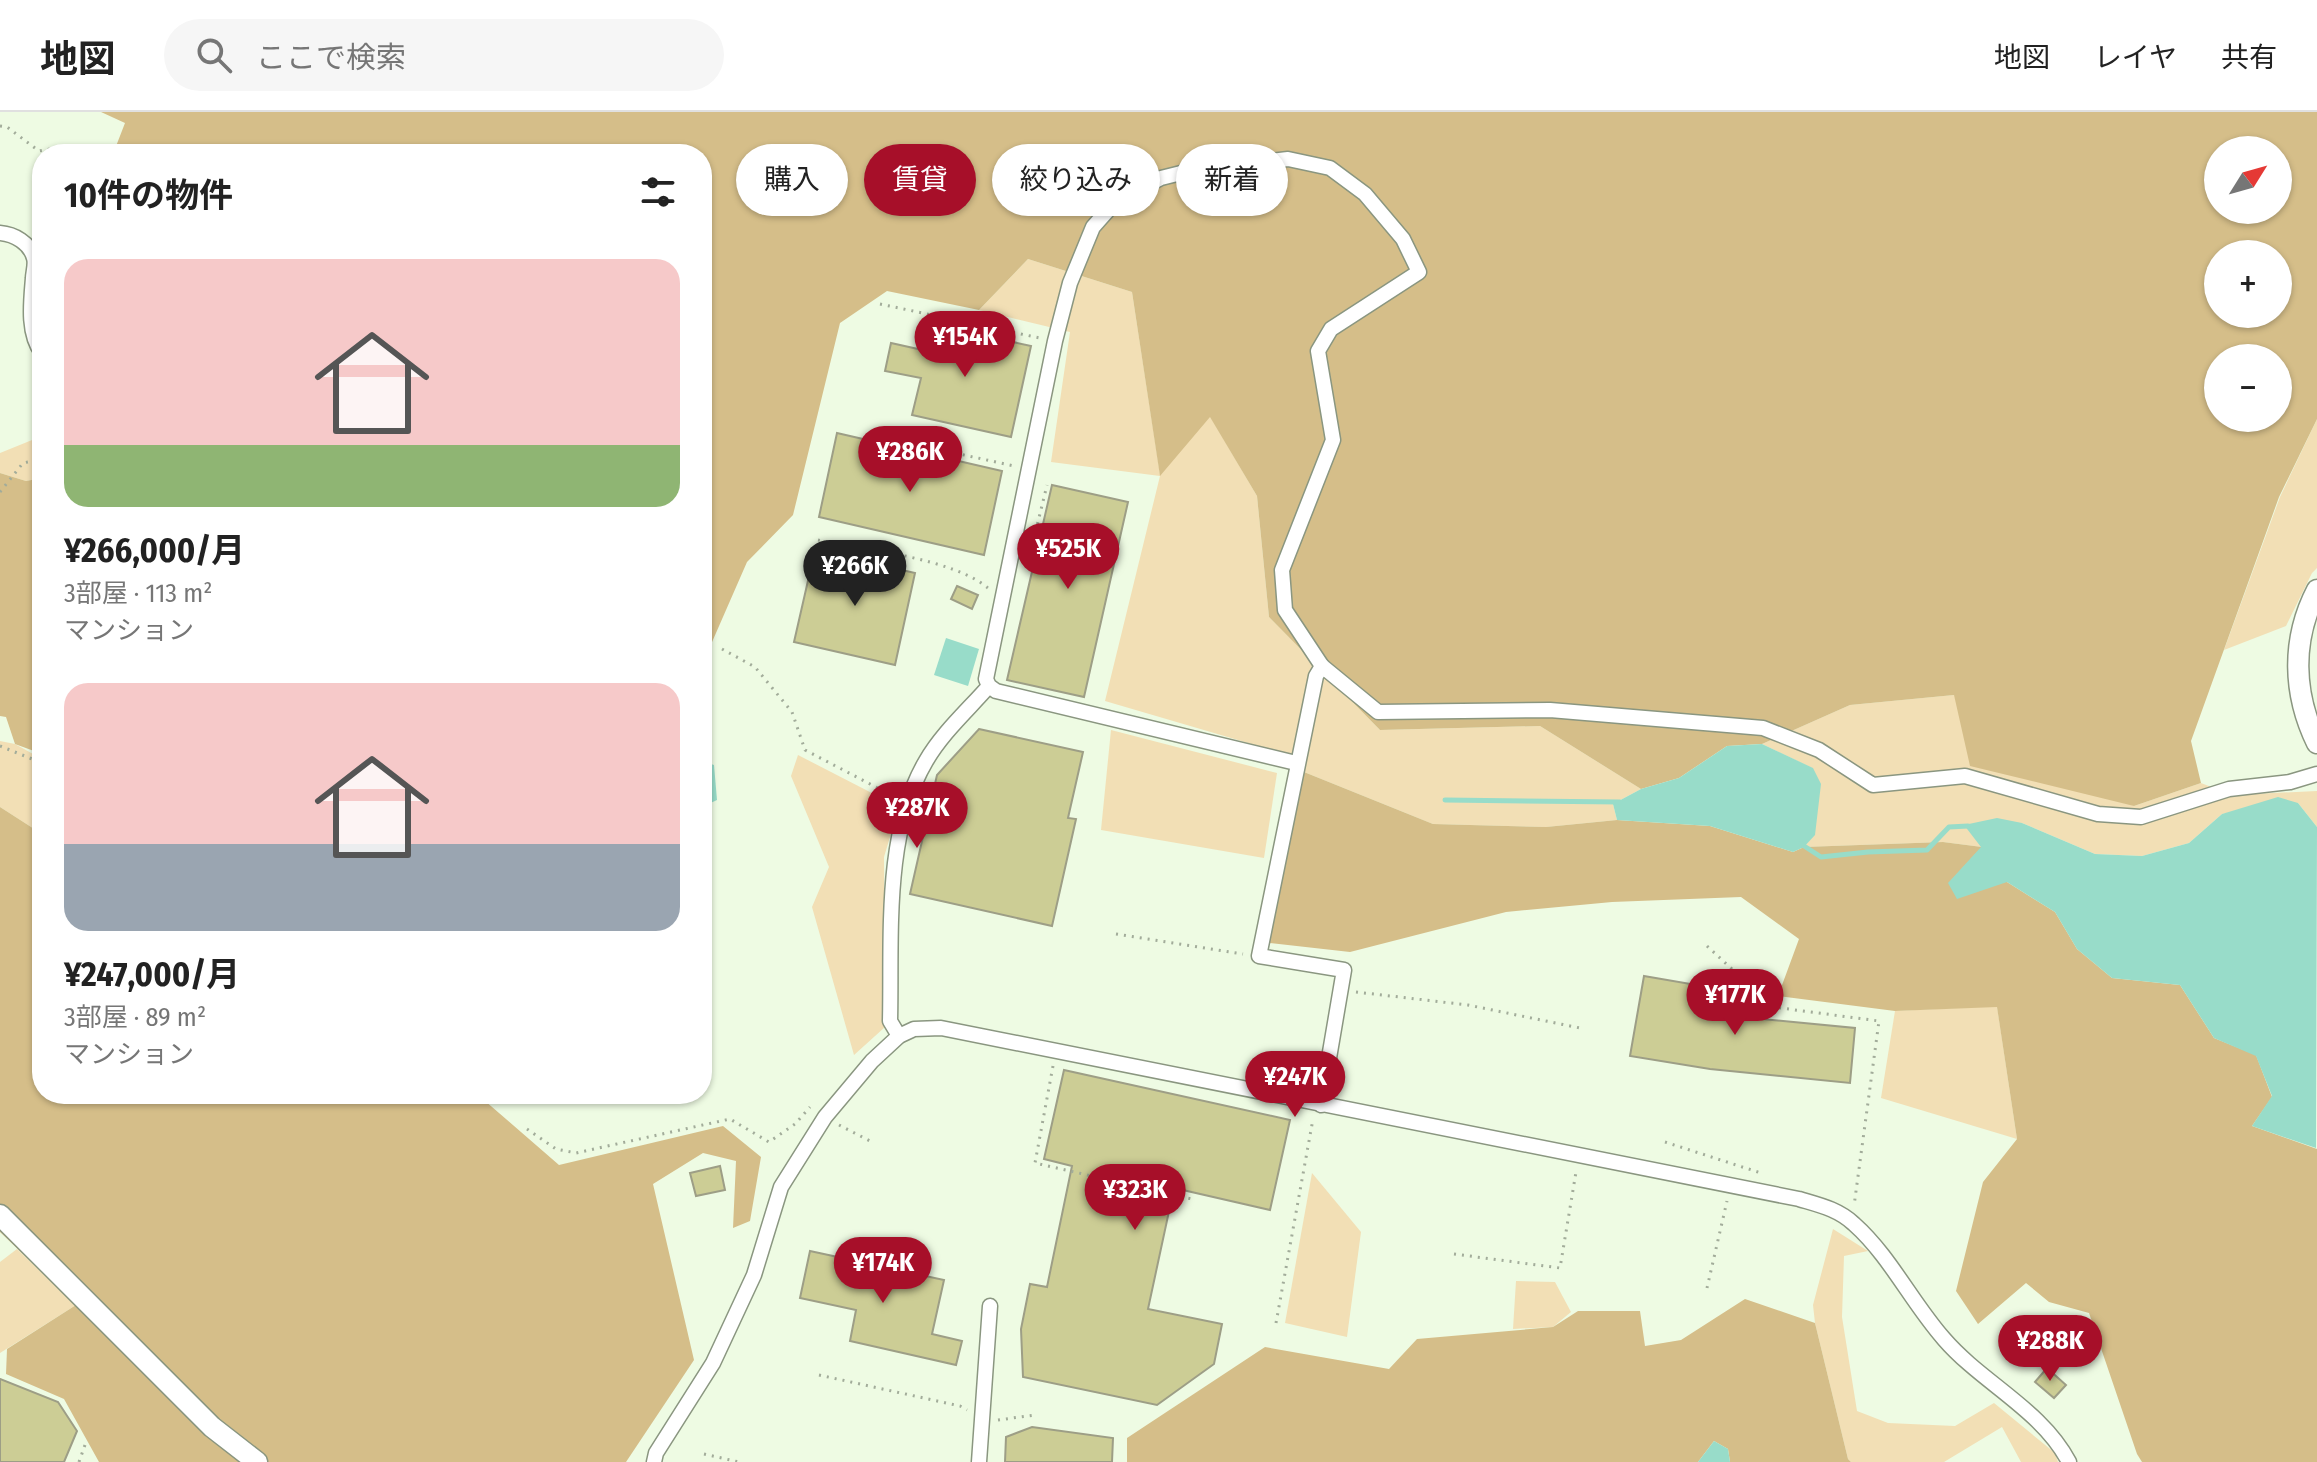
<!DOCTYPE html>
<html lang="ja">
<head>
<meta charset="utf-8">
<style>
  :root { --surface:#fff; --page:#f6f6f6; --text:#222; --muted:#767676; --line:#e0e0e0; --accent:#a70f29 }
  body { margin:0; font-family:"Fira Sans Condensed","Noto Sans JP",sans-serif; background:var(--page); color:var(--text); height:100vh; display:flex; flex-direction:column; font-size:30px; white-space:nowrap }
  * { box-sizing:border-box; margin:0 }
  p { font-size:26px; color:var(--muted) }
  .icon { flex:none; width:44px; height:44px; fill:none; stroke:currentColor; stroke-width:2; stroke-linecap:round; stroke-linejoin:round }
  .map { position:relative; flex:1; overflow:hidden }
  .side { position:absolute; left:32px; top:32px; width:680px; height:960px; display:flex; flex-direction:column; background:var(--surface); border-radius:32px; box-shadow:0 2px 6px #0004 }
  .side>* { flex:none }
  .top-card { position:absolute; left:736px; top:32px; width:760px; height:72px; display:flex; gap:16px }
  .needle { width:52px; rotate:53deg }
  .fabs { position:absolute; left:2204px; top:24px; display:grid; gap:16px }
  .fabs a { display:grid; place-items:center; width:88px; height:88px; border-radius:50%; background:var(--surface); box-shadow:0 2px 6px #0004; font-size:40px }
  .price { position:absolute; translate:-50% -68px; padding:0 18px; border-radius:28px; background:var(--accent); color:#fff; font-size:26px; line-height:52px; filter:drop-shadow(0 2px 4px #0008) }
  .price::after { content:''; position:absolute; left:50%; top:48px; width:24px; height:18px; margin-left:-12px; background:inherit; clip-path:polygon(0 0,100% 0,50% 100%) }
  .price.on { background:#222; color:#fff }
  ul { padding:0; list-style:none }
  li { display:grid; align-content:center; gap:16px; height:424px; padding:0 32px }
  li span { display:grid; place-items:center; height:248px; border-radius:24px; color:#555 }
  li>.icon { margin-inline-start:auto }
  span .icon { width:144px; height:144px; fill:#fffc; stroke-width:1 }
  li b { font-size:34px }
  h2 { display:flex; justify-content:space-between; align-items:center; height:96px; padding:0 32px; font-size:34px }
  .pill { padding:0 28px; border-radius:36px; background:var(--surface); box-shadow:0 2px 6px #0004; font-size:28px; line-height:72px }
  .pill.on { background:var(--accent); color:#fff }
  header { display:flex; align-items:center; gap:48px; box-sizing:border-box; height:112px; padding:0 40px; background:var(--surface); border-bottom:2px solid var(--line) }
  header strong { font-size:38px }
  nav { display:flex; gap:44px; margin-inline-start:auto; font-size:28px }
  .search { width:560px; height:72px; background:var(--page); display:flex; align-items:center; gap:20px; box-sizing:border-box; padding:0 28px; border-radius:44px; color:var(--muted); font-size:30px }
  .map>svg:first-child { display:block }
  .green { fill:#f2dfb5 }
  .forest { fill:#d5be89; fill-rule:evenodd }
  .water { fill:#98dcc9 }
  .lines { fill:none; stroke-linecap:round; stroke-linejoin:round }
  .stream { stroke:#98dcc9; stroke-width:5 }
  .building { fill:#cccd95; stroke:#9d9e86; stroke-width:2 }
  .street-casing { stroke:#8a9680; stroke-width:17 }
  .secondary-casing { stroke:#8a9680; stroke-width:23 }
  .path { stroke:#a2ac9a; stroke-width:3; stroke-dasharray:2 6; stroke-linecap:butt }
  .street { stroke:#fff; stroke-width:14 }
  .secondary { stroke:#fff; stroke-width:20 }
</style>
</head>
<body>
<header>
<strong>地図</strong>
<div class="search"><svg class="icon" aria-label="search" viewBox="0 0 24 24"><circle cx="10" cy="10" r="6"/><path d="M15 15l6 6"/></svg>ここで検索</div>
<nav><a>地図</a><a>レイヤ</a><a>共有</a></nav>
</header>
<div class="map">
<svg width="2317" height="1350" viewBox="0 0 2317 1350">
  <rect width="100%" height="100%" fill="#eefbe3"/>
  <g class="green">
    <path d="M 1028,147 L 1132,180 L 1160,362 L 1210,304 L 1257,384 L 1269,505 L 1380,618 L 1540,614 L 1641,677 L 1613,692 L 1617,708 L 1546,715 L 1433,712 L 1304,660 L 1289,643 L 1105,589 L 1160,364 L 1051,350 L 1070,220 L 979,198 Z"/>
    <path d="M 2317,307 L 2317,456 L 2312,461 L 2286,514 L 2224,538 L 2280,385 Z"/>
    <path d="M 42,324 L 42,366 L 26,369 L 0,361 L 0,341 Z"/>
    <path d="M 1954,583 L 2134,694 L 2201,671 L 2232,683 L 2317,679 L 2317,715 L 2298,691 L 2222,702 L 2189,731 L 2142,744 L 2095,742 L 2022,711 L 1982,735 L 1943,730 L 1804,735 L 1815,722 L 1812,656 L 1762,632 L 1850,593 Z"/>
    <path d="M 1111,618 L 1277,661 L 1264,746 L 1101,718 Z"/>
    <path d="M 0,629 L 15,632 L 42,647 L 42,722 L 0,695 Z"/>
    <path d="M 798,643 L 899,695 L 884,745 L 885,915 L 854,943 L 812,795 L 829,755 L 791,664 Z"/>
    <path d="M 1997,894 L 2017,1027 L 1881,986 L 1895,899 Z"/>
    <path d="M 1312,1061 L 1361,1120 L 1347,1225 L 1285,1211 Z"/>
    <path d="M 1833,1117 L 1868,1139 L 1844,1144 L 1842,1205 L 1857,1299 L 1888,1311 L 1955,1314 L 1994,1291 L 2055,1341 L 2058,1350 L 2021,1350 L 2002,1315 L 1944,1350 L 1851,1350 L 1848,1347 L 1815,1211 L 1813,1193 Z"/>
    <path d="M 17,1137 L 76,1193 L 0,1241 L 0,1150 Z"/>
    <path d="M 1516,1169 L 1555,1170 L 1571,1200 L 1553,1215 L 1513,1217 Z"/>
  </g>
  <g class="forest">
    <path d="M 101,0 L 2317,0 L 2317,307 L 2279,385 L 2191,629 L 2201,671 L 2134,694 L 1970,654 L 1954,583 L 1850,593 L 1762,632 L 1727,634 L 1679,666 L 1641,677 L 1540,614 L 1380,618 L 1269,505 L 1257,384 L 1210,305 L 1160,364 L 1132,180 L 1028,147 L 979,198 L 887,179 L 840,211 L 793,403 L 747,450 L 702,553 L 702,42 L 113,42 L 125,11 ZM 2218,38 L 2278,38 L 2278,98 L 2218,98 ZM 2218,142 L 2278,142 L 2278,202 L 2218,202 ZM 2218,246 L 2278,246 L 2278,306 L 2218,306 Z"/>
    <path d="M 0,361 L 26,369 L 42,366 L 42,642 L 15,632 L 6,605 L 0,604 Z"/>
    <path d="M 1304,660 L 1433,712 L 1546,715 L 1617,708 L 1710,714 L 1793,740 L 1804,735 L 1943,730 L 1982,735 L 1949,771 L 2007,770 L 2055,800 L 2077,837 L 2112,866 L 2180,873 L 2214,926 L 2256,943 L 2272,985 L 2252,1014 L 2317,1037 L 2317,1350 L 2142,1350 L 2137,1342 L 2089,1201 L 2049,1190 L 2026,1171 L 1978,1212 L 1956,1179 L 1983,1070 L 2017,1027 L 1997,895 L 1895,899 L 1778,884 L 1799,827 L 1741,785 L 1612,790 L 1506,800 L 1350,840 L 1269,831 Z"/>
    <path d="M 0,695 L 42,722 L 42,982 L 477,982 L 559,1053 L 723,1014 L 761,1045 L 750,1109 L 733,1116 L 736,1049 L 703,1041 L 653,1072 L 694,1248 L 626,1350 L 99,1350 L 64,1287 L 6,1262 L 7,1237 L 76,1193 L 0,1120 Z"/>
    <path d="M 1745,1187 L 1815,1211 L 1848,1347 L 1851,1350 L 1730,1350 L 1728,1337 L 1714,1329 L 1698,1350 L 1127,1350 L 1127,1326 L 1265,1235 L 1389,1257 L 1417,1227 L 1553,1215 L 1578,1199 L 1640,1199 L 1645,1234 L 1681,1228 Z"/>
  </g>
  <g class="water">
    <path d="M 946,526 L 979,537 L 968,574 L 934,563 Z"/>
    <path d="M 1762,632 L 1813,656 L 1821,672 L 1815,723 L 1804,735 L 1793,740 L 1710,714 L 1617,708 L 1613,692 L 1641,677 L 1679,666 L 1727,634 Z"/>
    <path d="M 702,649 L 714,653 L 717,688 L 702,695 Z"/>
    <path d="M 2278,685 L 2298,691 L 2317,715 L 2316,1036 L 2252,1014 L 2272,984 L 2256,944 L 2214,926 L 2180,873 L 2112,866 L 2077,837 L 2055,800 L 2007,770 L 1957,787 L 1948,771 L 1981,735 L 1964,713 L 1997,706 L 2022,711 L 2095,742 L 2142,744 L 2189,731 L 2222,702 Z"/>
    <path d="M 1714,1329 L 1728,1337 L 1730,1350 L 1698,1350 Z"/>
  </g>
  <g class="lines">
    <g class="stream">
      <path d="M 1445,688 L 1620,690"/>
      <path d="M 1801,732 L 1821,745 L 1868,740 L 1927,738 L 1949,715 L 1968,714"/>
    </g>
  </g>
  <g class="building">
    <path d="M 932,212 L 1031,234 L 1011,325 L 912,303 L 921,266 L 885,259 L 891,231 L 927,239 Z"/>
    <path d="M 837,321 L 1002,359 L 984,443 L 819,405 Z"/>
    <path d="M 1052,373 L 1128,390 L 1084,585 L 1007,568 Z"/>
    <path d="M 815,438 L 915,461 L 895,553 L 794,530 Z"/>
    <path d="M 957,474 L 978,483 L 972,497 L 951,487 Z"/>
    <path d="M 979,617 L 1083,640 L 1068,706 L 1076,707 L 1052,814 L 910,782 L 937,663 Z"/>
    <path d="M 1644,864 L 1714,876 L 1710,902 L 1855,916 L 1850,971 L 1710,957 L 1630,944 Z"/>
    <path d="M 1064,958 L 1290,1008 L 1270,1098 L 1174,1076 L 1148,1197 L 1222,1212 L 1214,1252 L 1157,1293 L 1023,1265 L 1021,1217 L 1030,1172 L 1047,1175 L 1072,1054 L 1044,1047 Z"/>
    <path d="M 720,1054 L 725,1078 L 696,1084 L 690,1061 Z"/>
    <path d="M 810,1139 L 944,1168 L 932,1222 L 962,1229 L 956,1253 L 850,1229 L 856,1198 L 800,1186 Z"/>
    <path d="M 2047,1256 L 2066,1273 L 2054,1286 L 2035,1270 Z"/>
    <path d="M 0,1267 L 58,1290 L 77,1319 L 64,1350 L 0,1350 Z"/>
    <path d="M 1032,1315 L 1113,1326 L 1112,1350 L 1005,1350 L 1006,1325 Z"/>
  </g>
  <g class="lines">
    <g class="street-casing">
      <g id="street">
        <path d="M 0,121 C 14,122 30,131 34,146 C 36,152 33,161 33,166 C 31,190 27,221 42,241"/>
        <path d="M 1296,651 L 996,579 L 989,574 L 986,567 L 1055,229 L 1070,171 L 1093,115 L 1116,89 L 1161,66 L 1197,57 L 1288,47 L 1330,56 L 1365,82 L 1403,127 L 1419,160 L 1331,217 L 1318,239 L 1333,328 L 1282,458 L 1285,498 L 1322,554"/>
        <path d="M 899,924 L 890,909 C 892,827 883,722 926,649 C 942,621 968,598 989,574"/>
        <path d="M 1321,993 L 1344,858 L 1259,844 L 1316,564 L 1322,554 L 1378,600 L 1550,598 L 1763,616 L 1819,638 L 1873,673 L 1965,664 L 2098,702 L 2141,705 L 2229,677 L 2290,670 L 2317,662"/>
        <path d="M 654,1350 L 656,1341 L 713,1251 L 754,1163 L 781,1075 L 825,1005 L 872,949 L 899,924 L 914,917 L 941,916 L 1799,1087 C 1819,1093 1838,1097 1854,1112 C 1890,1144 1912,1191 1944,1227 C 1982,1271 2042,1298 2069,1350"/>
        <path d="M 979,1350 L 990,1194"/>
      </g>
    </g>
    <g class="secondary-casing">
      <g id="secondary">
        <path d="M 2317,478 C 2291,528 2293,582 2317,631"/>
        <path d="M 0,1103 L 212,1315 L 257,1350"/>
      </g>
    </g>
    <g class="path">
      <path d="M 0,14 L 7,15 L 39,39 L 55,36"/>
      <path d="M 880,192 L 1040,226"/>
      <path d="M 869,322 L 1014,354"/>
      <path d="M 0,380 L 23,351 L 42,347"/>
      <path d="M 818,428 C 863,437 956,447 989,477"/>
      <path d="M 1028,451 L 1047,373"/>
      <path d="M 722,537 L 755,555 L 792,600 L 805,638 L 893,684"/>
      <path d="M 0,634 L 42,651"/>
      <path d="M 1116,822 L 1243,842"/>
      <path d="M 1707,834 L 1773,895 L 1879,909 L 1854,1094"/>
      <path d="M 1356,880 L 1468,893 L 1580,916"/>
      <path d="M 1053,954 L 1035,1051 L 1192,1087"/>
      <path d="M 839,1013 L 872,1030"/>
      <path d="M 527,1017 L 556,1037 L 576,1041 L 730,1007 L 769,1030 L 795,1012 L 810,995"/>
      <path d="M 1665,1030 L 1761,1061"/>
      <path d="M 1454,1142 L 1560,1156 L 1576,1060"/>
      <path d="M 1707,1176 L 1727,1089"/>
      <path d="M 1276,1211 L 1313,1007"/>
      <path d="M 819,1263 L 960,1294 L 967,1298"/>
      <path d="M 998,1308 L 1035,1303"/>
      <path d="M 704,1342 L 739,1350"/>
      <path d="M 79,1350 L 86,1330"/>
    </g>
    <use href="#street" class="street"/>
    <use href="#secondary" class="secondary"/>
  </g>
</svg>
<div class="fabs">
<a><svg class="needle" viewBox="-14 -14 28 28"><path d="M0-13l5 13h-10z" fill="#e53935"/><path d="M0 13l5-13h-10z" fill="#767676"/></svg></a>
<a>+</a>
<a>−</a>
</div>
<b class="price" style="left:965px;top:267px">¥154K</b>
<b class="price" style="left:910px;top:382px">¥286K</b>
<b class="price" style="left:1068px;top:479px">¥525K</b>
<b class="price on" style="left:855px;top:496px">¥266K</b>
<b class="price" style="left:917px;top:738px">¥287K</b>
<b class="price" style="left:1735px;top:925px">¥177K</b>
<b class="price" style="left:1295px;top:1007px">¥247K</b>
<b class="price" style="left:1135px;top:1120px">¥323K</b>
<b class="price" style="left:883px;top:1193px">¥174K</b>
<b class="price" style="left:2050px;top:1271px">¥288K</b>
<div class="top-card">
<a class="pill">購入</a>
<a class="pill on">賃貸</a>
<a class="pill">絞り込み</a>
<a class="pill">新着</a>
</div>
<section class="side">
<h2>10件の物件<svg class="icon" aria-label="filters" viewBox="0 0 24 24"><path d="M4 7h16M4 17h16"/><circle cx="9" cy="7" r="2"/><circle cx="15" cy="17" r="2"/></svg></h2>
<ul>
<li><span style="background:linear-gradient(#f6c9c9 75%,#8fb573 0)"><svg class="icon" aria-label="home" viewBox="0 0 24 24"><path d="M3 11l9-7 9 7M6 9v11h12V9"/></svg></span><div><b>¥266,000/月</b><p>3部屋 · 113 m²</p><p>マンション</p></div></li>
<li><span style="background:linear-gradient(#f6c9c9 65%,#9aa5b1 0)"><svg class="icon" aria-label="home" viewBox="0 0 24 24"><path d="M3 11l9-7 9 7M6 9v11h12V9"/></svg></span><div><b>¥247,000/月</b><p>3部屋 · 89 m²</p><p>マンション</p></div></li>
</ul>
</section>
</div>
</body>
</html>
